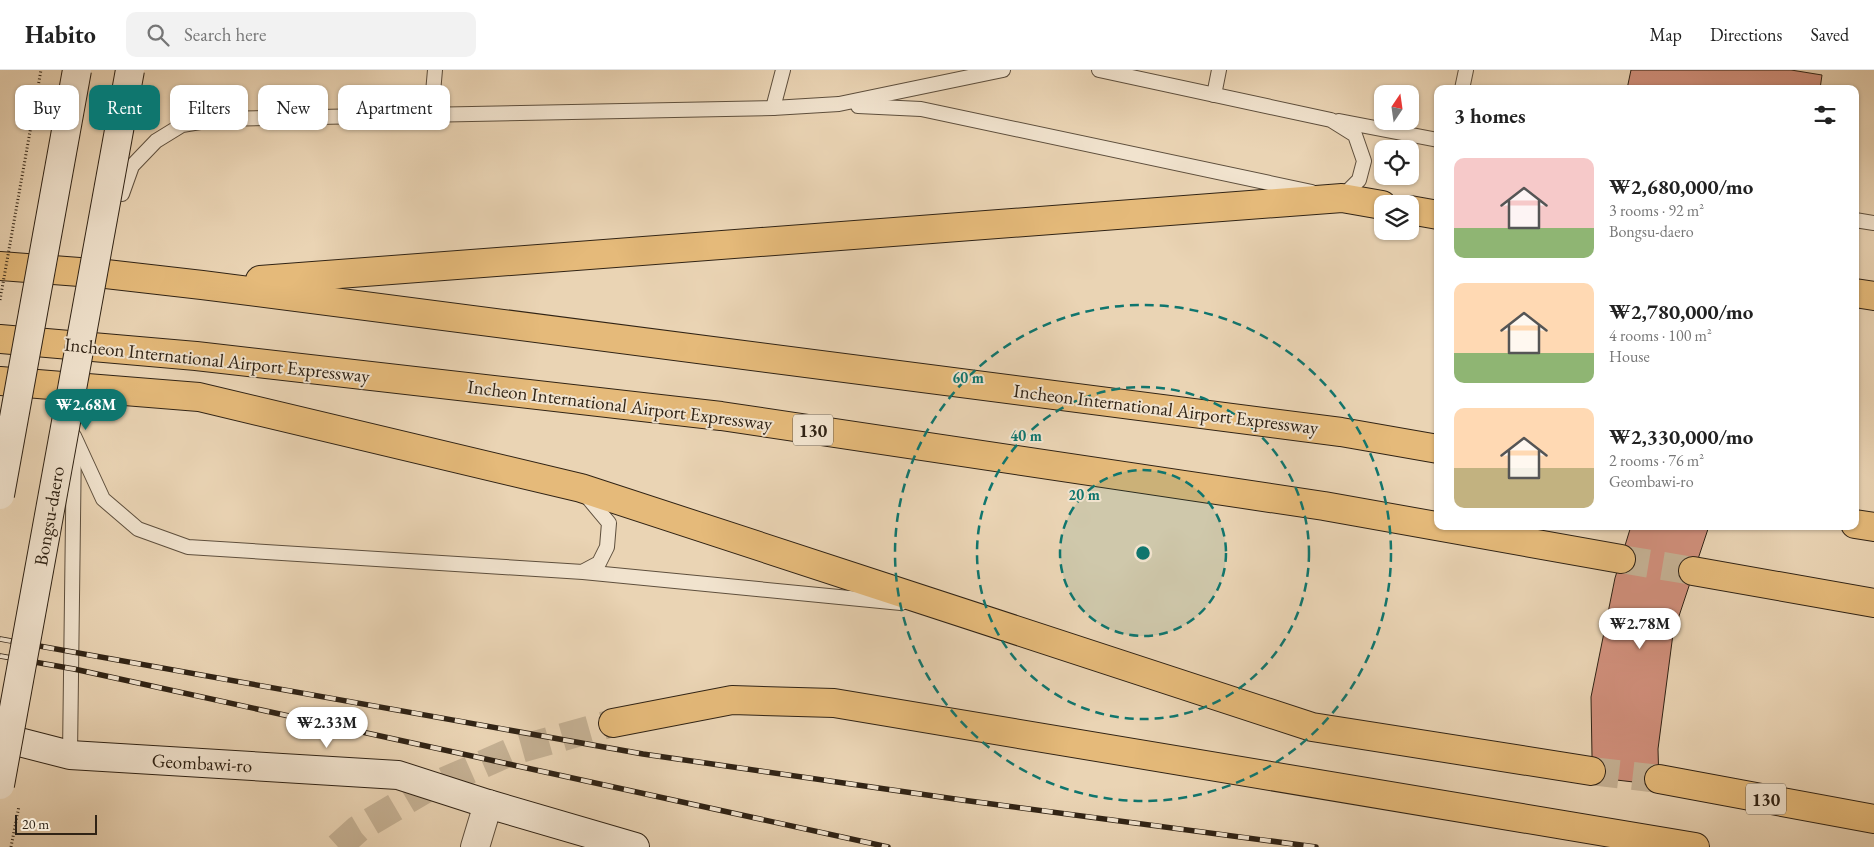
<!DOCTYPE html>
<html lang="en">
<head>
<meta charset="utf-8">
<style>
  :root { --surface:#fff; --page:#f2f2f2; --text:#222; --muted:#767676; --line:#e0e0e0; --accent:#0f766e }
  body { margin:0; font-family:"EB Garamond",serif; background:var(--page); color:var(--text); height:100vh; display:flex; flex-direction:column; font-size:19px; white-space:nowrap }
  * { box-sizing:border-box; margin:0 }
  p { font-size:16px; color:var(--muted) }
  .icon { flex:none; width:28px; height:28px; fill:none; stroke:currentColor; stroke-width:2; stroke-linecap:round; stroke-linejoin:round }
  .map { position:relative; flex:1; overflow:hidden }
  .details { position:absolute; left:1434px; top:15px; width:425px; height:445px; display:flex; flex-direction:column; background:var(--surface); border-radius:10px; box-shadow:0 1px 4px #0004 }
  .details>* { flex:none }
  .hud { position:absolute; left:15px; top:15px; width:475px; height:45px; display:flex; gap:10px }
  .needle { width:32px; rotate:13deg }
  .controls { position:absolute; left:1374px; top:15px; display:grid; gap:10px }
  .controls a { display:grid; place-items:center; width:45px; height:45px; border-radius:10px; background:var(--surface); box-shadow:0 1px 4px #0004; font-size:25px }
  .scale { position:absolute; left:15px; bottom:12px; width:82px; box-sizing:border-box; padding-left:5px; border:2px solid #302315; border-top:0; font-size:14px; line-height:18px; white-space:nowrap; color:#302315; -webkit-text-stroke:4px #f1e3ce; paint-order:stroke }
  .price { position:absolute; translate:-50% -42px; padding:0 11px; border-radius:18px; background:#fff; color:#222; font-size:16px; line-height:32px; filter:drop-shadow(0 1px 2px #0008) }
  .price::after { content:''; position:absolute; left:50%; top:30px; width:15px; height:11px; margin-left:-8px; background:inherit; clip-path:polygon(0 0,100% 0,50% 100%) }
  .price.current { background:var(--accent); color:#fff }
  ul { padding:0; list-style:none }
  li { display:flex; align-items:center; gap:15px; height:125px; padding:0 20px }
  li span { display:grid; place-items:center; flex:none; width:140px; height:100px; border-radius:10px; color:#555 }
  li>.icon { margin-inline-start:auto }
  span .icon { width:60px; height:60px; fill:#fffc; stroke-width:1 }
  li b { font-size:21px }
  h2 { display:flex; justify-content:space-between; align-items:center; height:60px; padding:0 20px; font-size:21px }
  .pill { padding:0 18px; border-radius:10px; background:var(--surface); box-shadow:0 1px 4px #0004; font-size:18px; line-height:45px }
  .pill.current { background:var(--accent); color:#fff }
  header { display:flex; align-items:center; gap:30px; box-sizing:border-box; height:70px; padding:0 25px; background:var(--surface); border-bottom:1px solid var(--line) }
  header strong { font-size:24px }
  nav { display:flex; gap:28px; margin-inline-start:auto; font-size:18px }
  .search { width:350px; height:45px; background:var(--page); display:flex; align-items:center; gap:12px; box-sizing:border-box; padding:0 18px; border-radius:10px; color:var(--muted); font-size:19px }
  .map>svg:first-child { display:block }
  .building { fill:#d08f7b; stroke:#302315 }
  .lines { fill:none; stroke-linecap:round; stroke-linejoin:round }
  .highway-tunnel { stroke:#c5b194; stroke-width:28; stroke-dasharray:28 14; stroke-linecap:butt }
  .lane-casing { stroke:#5e4f3d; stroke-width:16 }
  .street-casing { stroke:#5e4f3d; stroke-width:30 }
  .secondary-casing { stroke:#302315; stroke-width:30 }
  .highway-casing { stroke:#302315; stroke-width:30 }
  .lane { stroke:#f1e3ce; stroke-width:14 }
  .street { stroke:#f1e3ce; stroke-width:28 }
  .secondary { stroke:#f1e3ce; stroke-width:28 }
  .highway { stroke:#e5ba7a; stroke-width:28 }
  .rail-casing { stroke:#302315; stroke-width:5.5 }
  .rail { stroke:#f1e3ce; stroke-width:4; stroke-dasharray:11; stroke-linecap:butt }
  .secondary-bridge-casing { stroke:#302315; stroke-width:30; stroke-linecap:butt }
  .path-bridge { stroke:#302315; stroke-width:3; stroke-dasharray:1 2.5; stroke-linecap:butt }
  .secondary-bridge { stroke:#f1e3ce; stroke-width:28 }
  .ring { fill:none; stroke:#0f766e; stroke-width:2.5; stroke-dasharray:9 6 }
  .labels { text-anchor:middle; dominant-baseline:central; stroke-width:4; stroke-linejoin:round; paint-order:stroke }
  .shield { fill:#f1e3ce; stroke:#6a5d4c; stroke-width:1 }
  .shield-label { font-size:18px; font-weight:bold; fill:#302315 }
  .street-label { font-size:19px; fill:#302315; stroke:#f1e3ce }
  .centre { fill:#0f766e; stroke:#f1e3ce; stroke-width:2.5 }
  .ring-label { font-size:15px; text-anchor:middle; font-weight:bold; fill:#0f766e; stroke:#f1e3ce; stroke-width:4; stroke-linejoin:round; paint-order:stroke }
</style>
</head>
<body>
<header>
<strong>Habito</strong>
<div class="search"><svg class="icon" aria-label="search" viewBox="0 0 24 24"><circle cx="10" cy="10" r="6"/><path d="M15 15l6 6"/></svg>Search here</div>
<nav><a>Map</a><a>Directions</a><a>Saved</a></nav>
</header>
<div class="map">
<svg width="1874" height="777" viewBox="0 0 1874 777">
  <rect width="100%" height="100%" fill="#ead4b4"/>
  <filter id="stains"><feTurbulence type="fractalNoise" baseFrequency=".004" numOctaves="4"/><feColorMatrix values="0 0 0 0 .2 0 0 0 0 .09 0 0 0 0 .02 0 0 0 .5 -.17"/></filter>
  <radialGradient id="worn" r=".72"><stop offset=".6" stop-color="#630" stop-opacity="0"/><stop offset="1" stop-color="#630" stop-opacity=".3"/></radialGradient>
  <g class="building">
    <path d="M 1631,0 L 1791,0 L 1822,5 L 1820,19 L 1627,19 Z"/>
    <path d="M 1631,456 L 1709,456 L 1673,564 L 1658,679 L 1659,715 L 1591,707 L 1592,686 L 1591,627 L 1615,508 Z"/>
  </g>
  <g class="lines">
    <g class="highway-tunnel">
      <path d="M 1621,489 L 1693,501"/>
      <path d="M 1591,701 L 1659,709"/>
      <path d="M 338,777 L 358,759 L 426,719 L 513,681 L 613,653"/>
    </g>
    <g class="lane-casing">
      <g id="lane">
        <path d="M 1099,0 L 1331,50 L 1355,65 L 1364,91 L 1359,110 L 1341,128"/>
        <path d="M 1462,19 L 1466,0"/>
        <path d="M 1214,25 L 1219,0"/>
        <path d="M 858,36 L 921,39 L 1312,122"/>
        <path d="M 773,38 L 783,0"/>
        <path d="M 431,45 L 435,0"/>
        <path d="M 1339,51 L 1438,70"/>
        <path d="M 122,124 L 132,96 L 156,71 L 182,55 L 218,49 L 773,38 L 839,34 L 1003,0"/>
        <path d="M 1855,150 L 1874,153"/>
        <path d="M 74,366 L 103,429 L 138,459 L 188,477 L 583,502 L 901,533"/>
        <path d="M 584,501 L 599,493 L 607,477 L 609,453 L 584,423"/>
        <path d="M 70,685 L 74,371"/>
      </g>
    </g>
    <g class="street-casing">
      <path id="street" d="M 475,777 L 488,734"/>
    </g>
    <g class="secondary-casing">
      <path id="secondary" d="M 0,667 L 70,685 L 398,705 L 488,734 L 635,777"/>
    </g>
    <g class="highway-casing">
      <g id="highway">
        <path d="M 1410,140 L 1438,145"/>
        <path d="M 0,196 L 106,204 L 202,215 L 1341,362 L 1438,379"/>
        <path d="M 260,210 L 1342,128 L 1382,135"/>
        <path d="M 1855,223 L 1874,226"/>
        <path d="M 0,269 L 196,286 L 721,346 L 1324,436 L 1621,489"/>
        <path d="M 0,311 L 199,327 L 581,418 L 1312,657 L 1591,701"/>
        <path d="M 1855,454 L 1874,457"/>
        <path d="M 1693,501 L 1874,533"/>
        <path d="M 613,653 L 732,630 L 834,633 L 1695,777"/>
        <path d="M 1659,709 L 1874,749"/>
      </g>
    </g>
    <use href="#lane" class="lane"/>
    <use href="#street" class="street"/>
    <use href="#secondary" class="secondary"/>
    <use href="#highway" class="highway"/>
    <g class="rail-casing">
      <g id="rail">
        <path d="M 0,569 L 643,684 L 962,730 L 1316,777"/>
        <path d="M 0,586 L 74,599 L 888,777"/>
      </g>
    </g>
    <use href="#rail" class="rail"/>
    <g class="secondary-bridge-casing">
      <g id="secondary-bridge">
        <path d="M 0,425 L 77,0"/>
        <path d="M 0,715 L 130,0"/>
      </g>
    </g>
    <g class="path-bridge">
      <path d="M 0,230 L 41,0"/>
      <path d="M 11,777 L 19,736"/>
    </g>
    <use href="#secondary-bridge" class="secondary-bridge"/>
  </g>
  <circle cx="1143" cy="483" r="83" fill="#0f766e" fill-opacity=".12"/>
  <g class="ring">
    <circle cx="1143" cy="483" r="83"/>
    <circle cx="1143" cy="483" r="166"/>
    <circle cx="1143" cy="483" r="248"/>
  </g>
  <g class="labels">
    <g class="shield">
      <rect x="793" y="344.5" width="40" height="31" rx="4"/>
      <rect x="1746" y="713.5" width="40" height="31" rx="4"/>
    </g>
    <g class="shield-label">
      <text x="813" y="360">130</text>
      <text x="1766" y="729">130</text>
    </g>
    <g class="street-label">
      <text transform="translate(217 290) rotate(6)">Incheon International Airport Expressway</text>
      <text transform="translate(620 335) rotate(7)">Incheon International Airport Expressway</text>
      <text transform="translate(1166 339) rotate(7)">Incheon International Airport Expressway</text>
      <text transform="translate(49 446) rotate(-80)">Bongsu-daero</text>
      <text transform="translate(202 693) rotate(3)">Geombawi-ro</text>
    </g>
  </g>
  <circle cx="1143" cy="483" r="8" class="centre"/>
  <g class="ring-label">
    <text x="968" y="313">60 m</text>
    <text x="1026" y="371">40 m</text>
    <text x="1084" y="430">20 m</text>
  </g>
  <rect width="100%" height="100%" filter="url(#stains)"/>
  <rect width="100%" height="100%" fill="url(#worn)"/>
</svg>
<div class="controls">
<a><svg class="needle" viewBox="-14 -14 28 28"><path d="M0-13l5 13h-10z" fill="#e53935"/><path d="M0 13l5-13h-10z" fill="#767676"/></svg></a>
<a><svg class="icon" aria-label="locate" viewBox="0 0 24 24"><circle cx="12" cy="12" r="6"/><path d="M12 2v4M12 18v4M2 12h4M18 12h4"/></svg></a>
<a><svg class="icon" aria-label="layers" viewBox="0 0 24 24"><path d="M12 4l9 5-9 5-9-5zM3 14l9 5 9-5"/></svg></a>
</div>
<div class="scale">20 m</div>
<b class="price current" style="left:86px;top:361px">₩2.68M</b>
<b class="price" style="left:1640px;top:580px">₩2.78M</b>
<b class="price" style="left:327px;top:679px">₩2.33M</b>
<div class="hud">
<a class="pill">Buy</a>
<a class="pill current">Rent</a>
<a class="pill">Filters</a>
<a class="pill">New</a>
<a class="pill">Apartment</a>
</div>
<section class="details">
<h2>3 homes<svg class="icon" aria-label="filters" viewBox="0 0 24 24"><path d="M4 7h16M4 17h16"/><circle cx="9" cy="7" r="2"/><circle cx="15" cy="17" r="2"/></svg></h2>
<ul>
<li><span style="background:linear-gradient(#f6c9c9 70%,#8fb573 0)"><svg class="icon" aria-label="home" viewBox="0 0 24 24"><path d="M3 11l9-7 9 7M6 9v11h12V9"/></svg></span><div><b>₩2,680,000/mo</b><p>3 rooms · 92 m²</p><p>Bongsu-daero</p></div></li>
<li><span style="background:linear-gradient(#ffd9b3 70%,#8fb573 0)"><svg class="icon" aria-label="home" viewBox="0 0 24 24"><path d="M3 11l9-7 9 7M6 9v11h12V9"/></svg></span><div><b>₩2,780,000/mo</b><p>4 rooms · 100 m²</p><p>House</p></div></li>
<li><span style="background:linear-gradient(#ffd9b3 60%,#c2b280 0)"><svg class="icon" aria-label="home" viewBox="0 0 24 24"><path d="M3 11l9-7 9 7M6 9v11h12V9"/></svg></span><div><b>₩2,330,000/mo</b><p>2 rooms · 76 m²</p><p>Geombawi-ro</p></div></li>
</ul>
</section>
</div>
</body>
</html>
